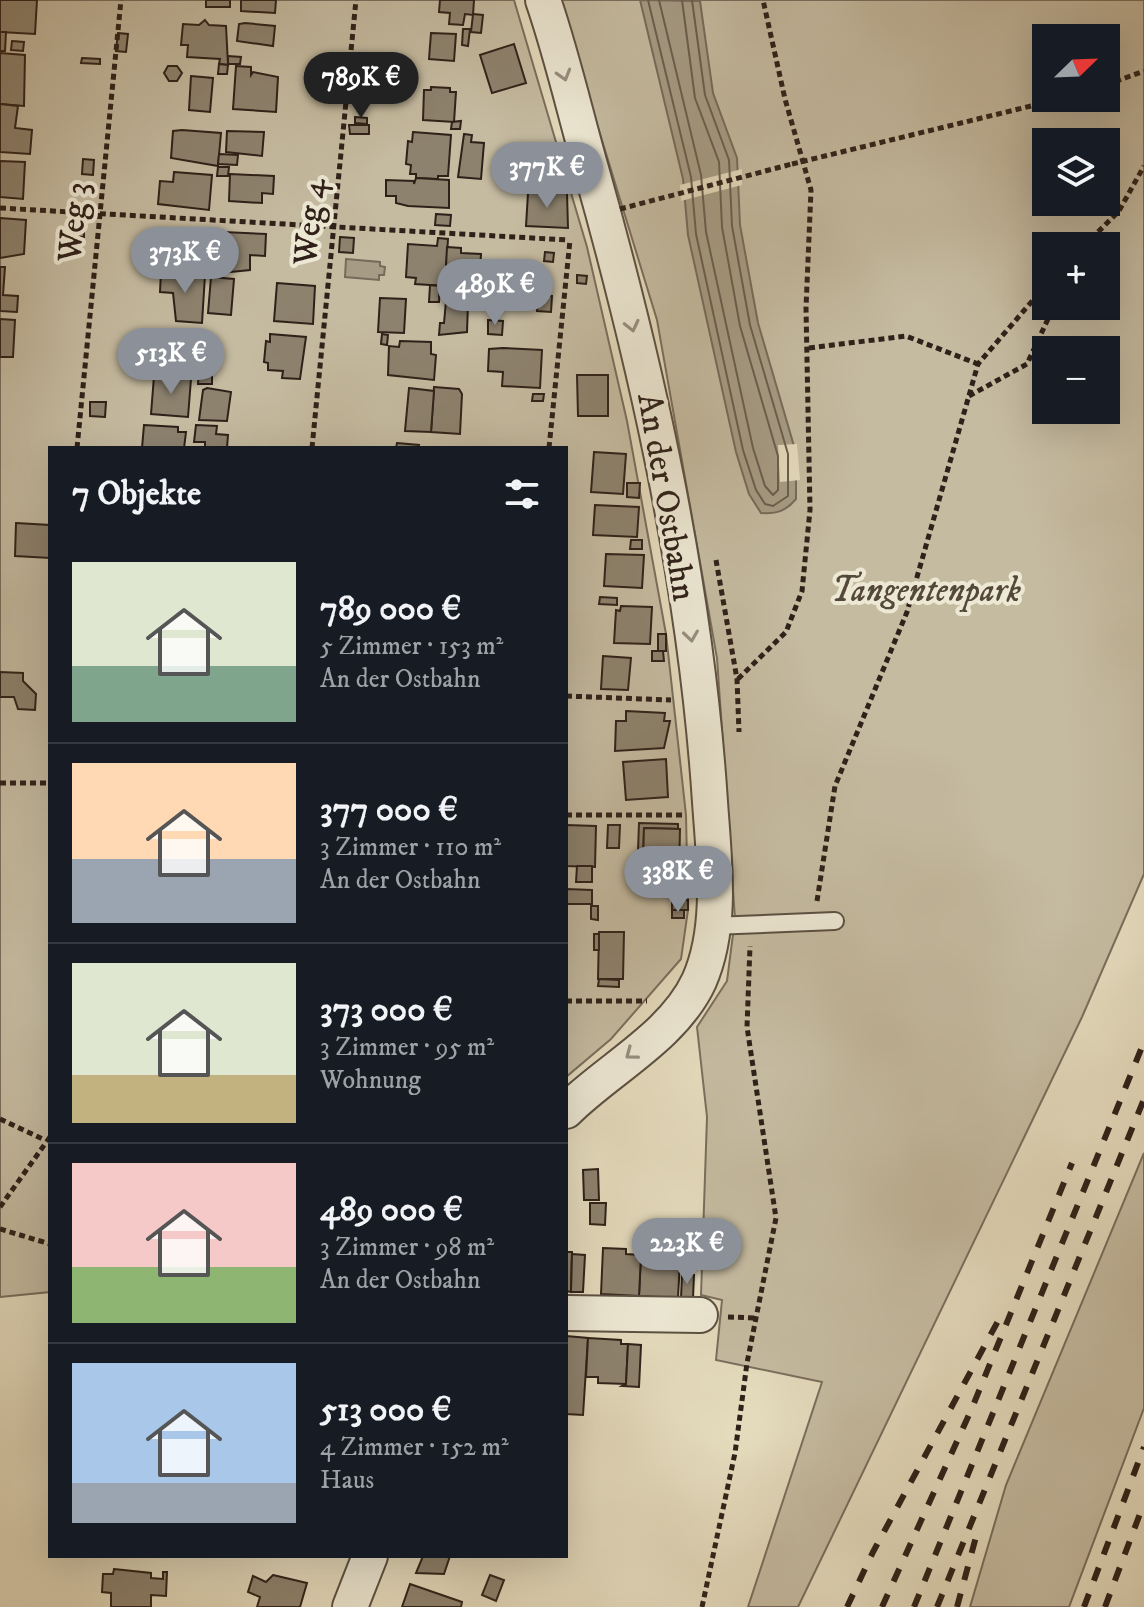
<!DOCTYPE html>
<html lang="de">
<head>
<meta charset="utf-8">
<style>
  :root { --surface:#171b24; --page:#242831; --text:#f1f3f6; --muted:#9ea1a6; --line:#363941; --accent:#8c9099 }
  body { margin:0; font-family:"IM FELL DW Pica",serif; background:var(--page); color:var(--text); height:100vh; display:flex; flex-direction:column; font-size:30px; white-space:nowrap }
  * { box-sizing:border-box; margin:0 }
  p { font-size:26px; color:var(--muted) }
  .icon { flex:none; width:44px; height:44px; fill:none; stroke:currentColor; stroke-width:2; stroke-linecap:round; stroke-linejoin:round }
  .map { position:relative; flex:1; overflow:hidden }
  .panel { position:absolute; left:48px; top:446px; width:520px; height:1112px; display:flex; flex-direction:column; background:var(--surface); border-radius:0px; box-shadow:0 8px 32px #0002 }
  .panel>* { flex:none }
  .needle { width:52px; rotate:67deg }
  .fabs { position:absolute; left:1032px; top:24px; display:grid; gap:16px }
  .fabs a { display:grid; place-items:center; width:88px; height:88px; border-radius:0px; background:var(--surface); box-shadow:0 8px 32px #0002; font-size:40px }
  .price { position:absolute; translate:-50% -68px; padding:0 18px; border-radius:28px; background:var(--accent); color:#fff; font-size:26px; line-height:52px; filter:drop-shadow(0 2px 4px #0008) }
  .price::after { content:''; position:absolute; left:50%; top:48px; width:24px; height:18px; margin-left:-12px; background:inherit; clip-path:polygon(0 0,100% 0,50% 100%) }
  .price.active { background:#222; color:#fff }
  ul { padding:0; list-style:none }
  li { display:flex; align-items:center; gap:24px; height:200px; padding:0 24px }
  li+li { border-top:2px solid var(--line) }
  li span { display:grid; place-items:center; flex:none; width:224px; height:160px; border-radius:0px; color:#555 }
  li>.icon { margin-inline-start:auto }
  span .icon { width:96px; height:96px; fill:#fffc; stroke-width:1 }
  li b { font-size:34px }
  h2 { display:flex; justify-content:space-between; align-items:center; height:96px; padding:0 24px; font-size:34px }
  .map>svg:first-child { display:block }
  .green { fill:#c5bba1; stroke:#7a6e5d; stroke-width:2; fill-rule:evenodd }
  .water { fill:#a69c85; stroke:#766b5a; stroke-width:2 }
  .pier { fill:#e4dbbd }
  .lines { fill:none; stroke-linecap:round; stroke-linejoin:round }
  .shore { stroke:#6a5e4f; stroke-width:2 }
  .building { fill:#8d826e; stroke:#2f2119; stroke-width:2 }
  .lane-casing { stroke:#5c5042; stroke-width:20 }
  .street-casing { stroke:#5c5042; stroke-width:38 }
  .path { stroke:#2f2119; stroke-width:5; stroke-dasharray:6 4; stroke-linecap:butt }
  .lane { stroke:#ede8d4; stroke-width:16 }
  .street { stroke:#ede8d4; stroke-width:34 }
  .rail { stroke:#2f2119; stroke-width:6; stroke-dasharray:14 14; stroke-linecap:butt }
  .path-bridge { stroke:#2f2119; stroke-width:5; stroke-dasharray:6 4; stroke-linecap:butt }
  .oneway { stroke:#988e80 }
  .labels { text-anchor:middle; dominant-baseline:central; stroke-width:8; stroke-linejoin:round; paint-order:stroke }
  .street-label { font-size:34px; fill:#2f2119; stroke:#ede8d4 }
  .park-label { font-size:34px; font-style:italic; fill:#54483b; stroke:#ede8d4 }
</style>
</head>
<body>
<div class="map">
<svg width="1144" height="1607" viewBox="0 0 1144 1607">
  <rect width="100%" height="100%" fill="#e4dbbd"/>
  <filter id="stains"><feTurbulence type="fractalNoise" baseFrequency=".0025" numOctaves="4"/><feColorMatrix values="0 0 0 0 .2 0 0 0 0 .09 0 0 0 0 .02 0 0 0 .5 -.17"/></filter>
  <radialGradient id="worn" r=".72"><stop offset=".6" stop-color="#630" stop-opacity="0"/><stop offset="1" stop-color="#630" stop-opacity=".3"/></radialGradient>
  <g class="green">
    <path d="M 0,0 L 514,0 L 587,247 L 627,421 L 666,634 L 686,815 L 688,910 L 681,959 L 611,1039 L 566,1077 L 566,448 L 50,448 L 50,1292 L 0,1297 Z"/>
    <path d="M 559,0 L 1144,0 L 1144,874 L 1082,1017 L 798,1607 L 748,1607 L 822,1382 L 716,1360 L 722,1300 L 701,1295 L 707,1117 L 697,1027 L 727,981 L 735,919 L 717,658 L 657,320 ZM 1046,38 L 1106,38 L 1106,98 L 1046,98 ZM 1046,142 L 1106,142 L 1106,202 L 1046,202 ZM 1046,246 L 1106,246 L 1106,306 L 1046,306 ZM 1046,350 L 1106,350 L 1106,410 L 1046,410 Z"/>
    <path d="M 1144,1153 L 1144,1408 L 1069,1607 L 970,1607 L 1006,1485 Z"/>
  </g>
  <g class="water">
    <path d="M 640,0 L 700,1 L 713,93 L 737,158 L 740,225 L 758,323 L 796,453 L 796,499 C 786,511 777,514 761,513 L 749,494 L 736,452 L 688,235 L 683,179 Z"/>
    <path d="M 346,259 L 380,262 L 380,266 L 385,267 L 384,275 L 379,275 L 379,280 L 345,277 Z"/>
  </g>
  <g class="pier">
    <path d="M 742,169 L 742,185 L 681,201 L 680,185 Z"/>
    <path d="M 797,444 L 800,480 L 780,482 L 778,445 Z"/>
  </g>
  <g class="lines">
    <g class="shore">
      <path d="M 648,0 L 691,177 L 696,234 L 743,450 L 756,490 L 765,504 L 773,506 L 788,496 L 788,454 L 750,325 L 732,226 L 729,160 L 705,95 L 692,0"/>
      <path d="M 659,0 L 701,175 L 706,232 L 753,448 L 765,486 L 773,495 L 778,490 L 778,456 L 740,326 L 722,227 L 719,162 L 695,98 L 682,0"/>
    </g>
  </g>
  <g class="building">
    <path d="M 0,0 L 37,0 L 35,34 L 0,32 Z"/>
    <rect x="206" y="0" width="24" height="7"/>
    <path d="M 241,0 L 276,0 L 275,13 L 241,11 Z"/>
    <path d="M 440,0 L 474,0 L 473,15 L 465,14 L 463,25 L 449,24 L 450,13 L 439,12 Z"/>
    <path d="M 473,14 L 483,15 L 481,33 L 471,32 Z"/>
    <path d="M 205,20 L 209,25 L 226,26 L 228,65 L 219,64 L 220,59 L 187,57 L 188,45 L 181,45 L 183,24 L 199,25 Z"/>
    <path d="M 245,23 L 275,26 L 273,46 L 237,41 L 239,24 Z"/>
    <path d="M 463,29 L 470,29 L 468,46 L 462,45 Z"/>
    <path d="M 0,32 L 6,32 L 5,51 L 0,51 Z"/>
    <path d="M 118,33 L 128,34 L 126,52 L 116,51 Z"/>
    <path d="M 431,33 L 456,34 L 454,61 L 429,59 Z"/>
    <path d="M 12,41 L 24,42 L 23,51 L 11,50 Z"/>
    <path d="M 514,44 L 526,83 L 492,93 L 480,55 Z"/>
    <path d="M 0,53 L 25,55 L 24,106 L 0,104 Z"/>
    <path d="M 228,56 L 241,57 L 240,64 L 228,64 Z"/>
    <path d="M 82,58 L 100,59 L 100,64 L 81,63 Z"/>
    <path d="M 219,64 L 228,65 L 227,74 L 218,74 Z"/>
    <path d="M 168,66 L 177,66 L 182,73 L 177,81 L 169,81 L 164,73 Z"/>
    <path d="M 236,66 L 251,67 L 251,75 L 253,72 L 278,77 L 276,112 L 233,109 Z"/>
    <path d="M 317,70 L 332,72 L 332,81 L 316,80 Z"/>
    <path d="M 191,76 L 213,78 L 210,112 L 189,110 Z"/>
    <path d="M 431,87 L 450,88 L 450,92 L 456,92 L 454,122 L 423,120 L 424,90 L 431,90 Z"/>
    <path d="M 0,104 L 18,106 L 15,128 L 32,130 L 30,154 L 0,152 Z"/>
    <path d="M 355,117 L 367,118 L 367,124 L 355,123 Z"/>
    <path d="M 461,121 L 460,129 L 451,129 L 452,122 Z"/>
    <path d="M 349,125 L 369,125 L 369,134 L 350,134 Z"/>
    <path d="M 182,130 L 221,133 L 218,166 L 171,158 L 173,131 Z"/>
    <path d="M 227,131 L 264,132 L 262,156 L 226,152 Z"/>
    <path d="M 413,132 L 451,135 L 448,176 L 438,176 L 438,179 L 416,178 L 416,174 L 410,174 L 411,165 L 406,164 L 408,141 L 412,142 Z"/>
    <path d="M 464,134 L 472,135 L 471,142 L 484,143 L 481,179 L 458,177 Z"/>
    <path d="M 219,154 L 238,155 L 237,165 L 218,164 Z"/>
    <path d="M 83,159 L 94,160 L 93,175 L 82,174 Z"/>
    <path d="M 0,161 L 25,162 L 23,199 L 0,197 Z"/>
    <path d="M 218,167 L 229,167 L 228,176 L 217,176 Z"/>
    <path d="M 174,172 L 212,175 L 209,210 L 158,204 L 160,181 L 173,182 Z"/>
    <path d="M 230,174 L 274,176 L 273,194 L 262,193 L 262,203 L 229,201 Z"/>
    <path d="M 416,178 L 449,180 L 449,208 L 408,206 L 396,203 L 396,196 L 386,196 L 386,180 L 414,181 L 414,184 Z"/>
    <path d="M 528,193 L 567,193 L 568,228 L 526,226 Z"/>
    <path d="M 436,214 L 451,215 L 450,226 L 435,225 Z"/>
    <path d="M 0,218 L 26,220 L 24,254 L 0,258 Z"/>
    <path d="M 69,223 L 84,224 L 84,237 L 69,237 Z"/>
    <path d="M 223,232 L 266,234 L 265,256 L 250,255 L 250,270 L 221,273 Z"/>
    <path d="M 184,235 L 213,239 L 211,261 L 219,262 L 218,273 L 187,269 Z"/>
    <path d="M 340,237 L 354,238 L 353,253 L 339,252 Z"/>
    <path d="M 438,238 L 448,239 L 445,286 L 415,284 L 416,278 L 406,277 L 408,244 L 437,246 Z"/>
    <path d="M 447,247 L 461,248 L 461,253 L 481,254 L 479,283 L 469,283 L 468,287 L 445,286 Z"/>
    <path d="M 545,252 L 554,253 L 553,262 L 544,261 Z"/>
    <path d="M 0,267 L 5,267 L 3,295 L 18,296 L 17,312 L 0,311 Z"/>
    <path d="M 161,271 L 205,275 L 202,323 L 176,321 L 173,293 L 160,292 Z"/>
    <path d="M 577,275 L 587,276 L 586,284 L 577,283 Z"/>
    <path d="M 211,277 L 234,279 L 231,315 L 208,313 Z"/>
    <path d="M 277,283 L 315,286 L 313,324 L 274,321 Z"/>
    <path d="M 430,285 L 440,286 L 439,302 L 429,302 Z"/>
    <path d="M 440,286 L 451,286 L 450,297 L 439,296 Z"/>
    <path d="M 538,295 L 552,296 L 551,312 L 537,311 Z"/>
    <path d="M 380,298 L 406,299 L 404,333 L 378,332 Z"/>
    <path d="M 446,301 L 468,303 L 467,332 L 439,335 L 440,323 L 444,323 Z"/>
    <path d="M 0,319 L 15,320 L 13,357 L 0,357 Z"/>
    <path d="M 488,320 L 503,321 L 502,335 L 488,334 Z"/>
    <path d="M 270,334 L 306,337 L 300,379 L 282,378 L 283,371 L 268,370 L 268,363 L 264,362 L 266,341 L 270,342 Z"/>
    <path d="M 382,334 L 388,335 L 387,345 L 381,344 Z"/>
    <path d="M 202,339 L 219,341 L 217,367 L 199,365 Z"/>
    <path d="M 400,341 L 431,342 L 431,354 L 436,355 L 434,380 L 388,375 L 389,346 L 399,347 Z"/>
    <path d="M 177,343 L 193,343 L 192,360 L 176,359 Z"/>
    <path d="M 503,348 L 542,350 L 540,388 L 502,386 L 503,372 L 488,371 L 489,349 Z"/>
    <path d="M 199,372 L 212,373 L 212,384 L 198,384 Z"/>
    <path d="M 577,375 L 608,375 L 608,416 L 578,416 Z"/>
    <path d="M 154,376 L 191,379 L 188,417 L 151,414 Z"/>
    <path d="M 434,387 L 459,389 L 462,394 L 460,434 L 431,432 Z"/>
    <path d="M 207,388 L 231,392 L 227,421 L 199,420 L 203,390 Z"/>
    <path d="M 409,388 L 434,391 L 431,432 L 405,431 Z"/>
    <path d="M 533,394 L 544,394 L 543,401 L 532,401 Z"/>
    <path d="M 90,402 L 106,402 L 105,417 L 90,416 Z"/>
    <path d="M 144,425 L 178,427 L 178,432 L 186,432 L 184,448 L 142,448 Z"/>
    <path d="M 196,425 L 217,426 L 216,434 L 228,435 L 227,448 L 205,448 L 205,442 L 194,442 Z"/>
    <path d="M 397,443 L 419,445 L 418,448 L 396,448 Z"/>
    <path d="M 594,452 L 626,454 L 623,494 L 591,492 Z"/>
    <path d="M 627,483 L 640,483 L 639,498 L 627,497 Z"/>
    <path d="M 595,505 L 639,507 L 637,537 L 593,535 Z"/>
    <path d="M 16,523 L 50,525 L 50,558 L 15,556 Z"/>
    <path d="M 631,540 L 642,540 L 642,549 L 630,549 Z"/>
    <path d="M 606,554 L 644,555 L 642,588 L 604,586 Z"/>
    <path d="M 600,597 L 617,598 L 617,605 L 599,604 Z"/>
    <path d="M 621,606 L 652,607 L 650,644 L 614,643 L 616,610 L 620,611 Z"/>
    <rect x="658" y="634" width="8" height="17"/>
    <path d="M 652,651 L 663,651 L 664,661 L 652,661 Z"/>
    <path d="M 603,656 L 631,658 L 628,690 L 601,689 Z"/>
    <path d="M 0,672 L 23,673 L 23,681 L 36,694 L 35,710 L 18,709 L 14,697 L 0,697 Z"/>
    <path d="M 626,711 L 665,713 L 664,721 L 670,721 L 664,748 L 615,751 L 616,721 L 626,721 Z"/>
    <path d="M 666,759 L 668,797 L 626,800 L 623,762 Z"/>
    <path d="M 639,823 L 678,824 L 678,829 L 644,828 L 643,862 L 656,863 L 656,873 L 678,873 L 677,878 L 637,878 Z"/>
    <path d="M 566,825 L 596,826 L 595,867 L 566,866 Z"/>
    <path d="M 608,825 L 620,825 L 619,848 L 607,848 Z"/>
    <path d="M 644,828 L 680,829 L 679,873 L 656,873 L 656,863 L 643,862 Z"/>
    <path d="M 577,866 L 592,866 L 592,882 L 576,882 Z"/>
    <path d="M 566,889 L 592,890 L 592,904 L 566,904 Z"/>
    <rect x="672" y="900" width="16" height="10"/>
    <path d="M 591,906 L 598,906 L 598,920 L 591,919 Z"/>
    <rect x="672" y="910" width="12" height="8"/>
    <path d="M 599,932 L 624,932 L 623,979 L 598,979 Z"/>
    <rect x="594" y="934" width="5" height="16"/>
    <path d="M 599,979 L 619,980 L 619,987 L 598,986 Z"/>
    <path d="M 598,1169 L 599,1200 L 584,1200 L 583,1170 Z"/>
    <path d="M 590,1203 L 606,1203 L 605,1225 L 590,1224 Z"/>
    <path d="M 656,1241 L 681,1243 L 678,1298 L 639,1296 L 641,1255 L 656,1256 Z"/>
    <path d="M 603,1248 L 626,1249 L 626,1254 L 641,1255 L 639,1296 L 601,1294 Z"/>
    <path d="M 566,1252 L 572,1252 L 571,1292 L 566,1291 Z"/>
    <path d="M 572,1254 L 585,1255 L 583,1292 L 571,1292 Z"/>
    <path d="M 682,1274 L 694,1275 L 693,1298 L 681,1298 Z"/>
    <path d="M 566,1336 L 588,1338 L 583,1415 L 566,1414 Z"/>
    <path d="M 588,1338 L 621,1340 L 621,1344 L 628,1344 L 626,1384 L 598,1383 L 598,1377 L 586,1377 Z"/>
    <path d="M 628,1344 L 641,1345 L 639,1387 L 622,1386 L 626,1384 Z"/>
    <path d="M 423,1556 L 450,1556 L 444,1574 L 416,1573 Z"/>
    <path d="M 114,1569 L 151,1573 L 151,1578 L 163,1579 L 163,1572 L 167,1572 L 166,1596 L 151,1595 L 151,1607 L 111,1607 L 111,1593 L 102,1592 L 103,1574 L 113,1574 Z"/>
    <path d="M 273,1575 L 307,1583 L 300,1607 L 257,1607 L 260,1597 L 248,1592 L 253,1576 L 266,1582 Z"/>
    <path d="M 490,1575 L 504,1580 L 496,1601 L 482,1595 Z"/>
    <path d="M 410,1584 L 462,1602 L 461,1607 L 402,1607 Z"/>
  </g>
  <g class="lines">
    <g class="lane-casing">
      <path id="lane" d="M 712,926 L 835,921"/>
    </g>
    <g class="street-casing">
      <g id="street">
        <path d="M 543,0 C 562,55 575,113 591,169 C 649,375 696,588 710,802 C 714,860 723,927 699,981 C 673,1037 608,1069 566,1111"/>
        <path d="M 566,1313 L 700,1315"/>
        <path d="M 350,1607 L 370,1556"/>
      </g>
    </g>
    <g class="path">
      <path d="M 1106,85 L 1144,71"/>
      <path d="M 792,164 L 1064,98"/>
      <path d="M 0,208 L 568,240"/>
      <path d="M 1084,246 L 1119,211 L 1144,166"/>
      <path d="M 809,348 L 906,336 L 978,364"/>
      <path d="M 969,396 L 1027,364 L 1054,306"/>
      <path d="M 77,448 L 121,0"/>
      <path d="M 312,448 L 356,0"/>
      <path d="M 549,448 L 570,240"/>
      <path d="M 716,560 L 737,679 L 739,732"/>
      <path d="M 738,679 L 786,632 L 802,591 L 810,510 L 806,308 L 811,190 L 785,99 L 763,0"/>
      <path d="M 566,696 L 671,700"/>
      <path d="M 0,783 L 50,783"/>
      <path d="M 566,815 L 682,815"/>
      <path d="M 817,901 L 835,786 L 907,612 L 978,364 L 1046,285"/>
      <path d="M 566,1001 L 647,1001"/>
      <path d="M 0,1119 L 45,1140"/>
      <path d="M 0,1207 L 50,1137"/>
      <path d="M 0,1229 L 50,1244"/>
      <path d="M 728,1317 L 755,1318"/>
      <path d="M 702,1607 L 735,1453 L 747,1363 L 776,1218 L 747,1027 L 750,946"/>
    </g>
    <use href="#lane" class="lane"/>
    <use href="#street" class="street"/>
    <g class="rail">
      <path d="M 847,1607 L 873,1552 L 998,1321"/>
      <path d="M 882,1607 L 972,1408 L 1072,1163"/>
      <path d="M 914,1607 L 1144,1042"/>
      <path d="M 937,1607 L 1144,1099"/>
      <path d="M 957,1607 L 977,1533"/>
      <path d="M 1084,1607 L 1144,1447"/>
      <path d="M 1105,1607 L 1144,1503"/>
    </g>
    <path class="path-bridge" d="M 620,209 L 792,164"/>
  </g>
  <defs><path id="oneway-chevron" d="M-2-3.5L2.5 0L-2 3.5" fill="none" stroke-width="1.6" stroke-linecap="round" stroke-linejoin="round" transform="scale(2)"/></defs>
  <g class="oneway">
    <use href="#oneway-chevron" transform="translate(564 75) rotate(74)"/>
    <use href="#oneway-chevron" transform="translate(632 326) rotate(77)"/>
    <use href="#oneway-chevron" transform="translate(691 636) rotate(82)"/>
    <use href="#oneway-chevron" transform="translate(631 1054) rotate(143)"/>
  </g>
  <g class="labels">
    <g class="street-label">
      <text transform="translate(74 222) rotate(-84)">Weg 3</text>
      <text transform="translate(310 222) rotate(-84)">Weg 4</text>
      <text transform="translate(666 497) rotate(80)">An der Ostbahn</text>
    </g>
    <g class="park-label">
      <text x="926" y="591">Tangentenpark</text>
    </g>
  </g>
  <rect width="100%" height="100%" filter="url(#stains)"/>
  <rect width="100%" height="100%" fill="url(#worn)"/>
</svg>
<div class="fabs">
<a><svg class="needle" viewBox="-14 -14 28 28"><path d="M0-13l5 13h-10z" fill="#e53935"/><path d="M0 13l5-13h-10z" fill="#9ea1a6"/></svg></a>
<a><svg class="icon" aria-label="layers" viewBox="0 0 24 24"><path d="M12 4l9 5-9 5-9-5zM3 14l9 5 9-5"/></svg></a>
<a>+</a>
<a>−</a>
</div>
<b class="price active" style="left:361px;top:120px">789K €</b>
<b class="price" style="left:547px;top:210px">377K €</b>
<b class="price" style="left:185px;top:295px">373K €</b>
<b class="price" style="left:495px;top:327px">489K €</b>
<b class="price" style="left:171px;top:396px">513K €</b>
<b class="price" style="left:678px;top:914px">338K €</b>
<b class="price" style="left:687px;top:1286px">223K €</b>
<section class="panel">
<h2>7 Objekte<svg class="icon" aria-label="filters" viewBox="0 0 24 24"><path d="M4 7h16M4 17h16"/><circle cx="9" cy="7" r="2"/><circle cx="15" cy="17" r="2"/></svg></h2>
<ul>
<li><span style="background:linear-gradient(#dfe7d0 65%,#7fa58c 0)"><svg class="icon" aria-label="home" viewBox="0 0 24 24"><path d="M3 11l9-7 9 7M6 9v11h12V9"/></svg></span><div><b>789 000 €</b><p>5 Zimmer · 153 m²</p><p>An der Ostbahn</p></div></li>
<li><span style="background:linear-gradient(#ffd9b3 60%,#9aa5b1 0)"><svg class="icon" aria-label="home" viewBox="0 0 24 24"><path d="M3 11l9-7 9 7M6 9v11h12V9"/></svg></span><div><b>377 000 €</b><p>3 Zimmer · 110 m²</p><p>An der Ostbahn</p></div></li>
<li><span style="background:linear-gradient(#dfe7d0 70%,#c2b280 0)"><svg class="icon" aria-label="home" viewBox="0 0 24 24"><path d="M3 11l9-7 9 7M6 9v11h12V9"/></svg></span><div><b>373 000 €</b><p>3 Zimmer · 95 m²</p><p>Wohnung</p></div></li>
<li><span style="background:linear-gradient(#f6c9c9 65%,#8fb573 0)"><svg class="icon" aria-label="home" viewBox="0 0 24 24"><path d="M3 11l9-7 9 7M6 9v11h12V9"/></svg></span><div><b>489 000 €</b><p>3 Zimmer · 98 m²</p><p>An der Ostbahn</p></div></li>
<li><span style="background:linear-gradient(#a9c7e8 75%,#9aa5b1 0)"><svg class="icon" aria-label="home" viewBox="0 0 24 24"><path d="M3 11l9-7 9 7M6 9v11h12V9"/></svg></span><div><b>513 000 €</b><p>4 Zimmer · 152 m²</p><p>Haus</p></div></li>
</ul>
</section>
</div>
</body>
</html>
